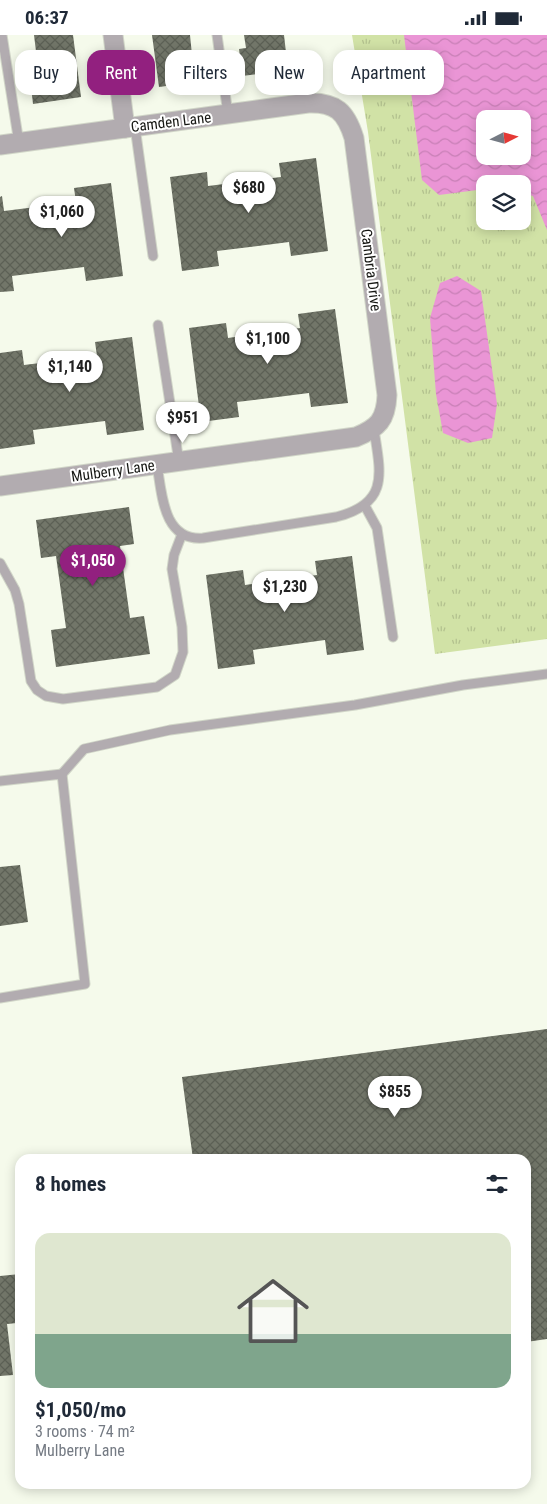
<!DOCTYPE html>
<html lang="en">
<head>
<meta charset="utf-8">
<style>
  :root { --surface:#fff; --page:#f2f2f3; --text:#1f2937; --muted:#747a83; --line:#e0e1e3; --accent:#92207f }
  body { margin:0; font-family:"Roboto Condensed",sans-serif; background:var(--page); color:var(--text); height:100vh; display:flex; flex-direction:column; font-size:19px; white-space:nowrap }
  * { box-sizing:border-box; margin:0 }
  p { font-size:16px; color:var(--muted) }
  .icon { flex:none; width:28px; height:28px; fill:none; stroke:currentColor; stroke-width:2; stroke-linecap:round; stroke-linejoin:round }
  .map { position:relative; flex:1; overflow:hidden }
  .drawer { position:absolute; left:15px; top:1119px; width:516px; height:335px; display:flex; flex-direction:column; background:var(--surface); border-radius:15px; box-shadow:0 2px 12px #0003 }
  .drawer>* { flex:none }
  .top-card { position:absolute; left:15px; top:15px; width:518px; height:45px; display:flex; gap:10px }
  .needle { width:32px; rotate:84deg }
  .controls { position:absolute; left:476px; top:75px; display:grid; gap:10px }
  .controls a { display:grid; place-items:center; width:55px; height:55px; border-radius:10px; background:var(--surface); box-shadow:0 2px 12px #0003; font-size:25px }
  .price { position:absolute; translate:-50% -42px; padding:0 11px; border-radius:18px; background:#fff; color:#222; font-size:16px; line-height:32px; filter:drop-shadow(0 1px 2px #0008) }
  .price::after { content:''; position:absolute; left:50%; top:30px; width:15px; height:11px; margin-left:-8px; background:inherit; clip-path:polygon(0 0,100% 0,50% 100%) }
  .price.on { background:var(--accent); color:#fff }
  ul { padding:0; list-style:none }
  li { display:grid; align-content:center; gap:10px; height:265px; padding:0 20px }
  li+li { border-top:1px solid var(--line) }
  li span { display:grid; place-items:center; height:155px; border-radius:15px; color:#555 }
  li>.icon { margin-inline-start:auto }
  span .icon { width:90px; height:90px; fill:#fffc; stroke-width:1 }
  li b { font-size:21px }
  h2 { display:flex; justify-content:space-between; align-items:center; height:60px; padding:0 20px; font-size:21px }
  .chip { padding:0 18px; border-radius:15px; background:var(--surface); box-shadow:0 2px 12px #0003; font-size:18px; line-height:45px }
  .chip.on { background:var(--accent); color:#fff }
  .status { display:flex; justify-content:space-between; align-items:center; height:35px; padding:0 25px; background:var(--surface); direction:ltr }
  .status svg { height:14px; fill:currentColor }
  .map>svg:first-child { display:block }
  .grass { fill:url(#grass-tufts); fill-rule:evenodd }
  .water { fill:url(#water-waves); fill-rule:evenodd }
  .building { fill:url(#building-cross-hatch) }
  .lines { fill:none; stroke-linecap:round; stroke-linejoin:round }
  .lane-casing { stroke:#d1d6c8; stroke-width:11 }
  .street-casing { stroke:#d1d6c8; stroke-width:21 }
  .lane { stroke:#b2acb0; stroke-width:9 }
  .street { stroke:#b2acb0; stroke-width:19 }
  .labels { text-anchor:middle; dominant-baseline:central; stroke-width:4; stroke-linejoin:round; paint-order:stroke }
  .street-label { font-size:15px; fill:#151612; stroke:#fff }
</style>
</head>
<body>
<div class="status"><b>06:37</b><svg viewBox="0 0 49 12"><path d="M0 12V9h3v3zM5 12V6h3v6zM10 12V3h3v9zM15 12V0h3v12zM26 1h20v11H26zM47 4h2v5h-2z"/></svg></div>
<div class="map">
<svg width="547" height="1469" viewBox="0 0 547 1469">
  <defs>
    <pattern id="grass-tufts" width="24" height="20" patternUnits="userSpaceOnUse" patternTransform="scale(1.25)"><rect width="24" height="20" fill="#d1e2a6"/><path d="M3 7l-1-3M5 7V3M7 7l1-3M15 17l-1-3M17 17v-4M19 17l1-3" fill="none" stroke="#b3c18e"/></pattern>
    <pattern id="water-waves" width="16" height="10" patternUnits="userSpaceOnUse" patternTransform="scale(1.25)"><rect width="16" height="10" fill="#ea95d5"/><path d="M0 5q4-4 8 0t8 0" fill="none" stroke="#c880b6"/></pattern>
    <pattern id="building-cross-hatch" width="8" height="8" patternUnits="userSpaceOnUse" patternTransform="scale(1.25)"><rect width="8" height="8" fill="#727669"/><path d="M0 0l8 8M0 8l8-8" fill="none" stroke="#5c6055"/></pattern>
  </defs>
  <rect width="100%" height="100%" fill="#f5faeb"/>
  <path class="grass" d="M 352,0 L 547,0 L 547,604 L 435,619 L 368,97 ZM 485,84 L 522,84 L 522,121 L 485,121 ZM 485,149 L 522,149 L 522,186 L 485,186 Z"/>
  <g class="water">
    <path d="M 404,0 L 547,0 L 547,195 L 533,161 L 523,158 L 522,149 L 485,149 L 485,154 L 439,160 L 422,145 ZM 485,84 L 522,84 L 522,121 L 485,121 Z"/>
    <path d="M 457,241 L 481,256 L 497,369 L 492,403 L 468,408 L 443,398 L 436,359 L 430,283 L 440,248 Z"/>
  </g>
  <g class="building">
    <path d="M 34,0 L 73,0 L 81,62 L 33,69 L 30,42 L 39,41 Z"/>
    <path d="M 152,0 L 190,0 L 192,20 L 199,19 L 203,46 L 159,52 Z"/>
    <path d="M 244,0 L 284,0 L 288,35 L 242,41 L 239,14 L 246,13 Z"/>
    <path d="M 316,123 L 328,216 L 291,221 L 289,207 L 217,216 L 219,231 L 182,236 L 170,142 L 207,137 L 208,151 L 281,142 L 279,128 Z"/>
    <path d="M 111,148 L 123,241 L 86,246 L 84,232 L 12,241 L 14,256 L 0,257 L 0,162 L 2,161 L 4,176 L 76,167 L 74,153 Z"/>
    <path d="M 335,274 L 348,368 L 311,372 L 309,358 L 237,367 L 239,382 L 201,387 L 189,293 L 226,288 L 228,303 L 300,293 L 298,279 Z"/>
    <path d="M 132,302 L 144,395 L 107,400 L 105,386 L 33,395 L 35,409 L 0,414 L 0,318 L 22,315 L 24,330 L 97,321 L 95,307 Z"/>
    <path d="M 129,472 L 134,509 L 120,511 L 130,583 L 144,581 L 150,619 L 56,632 L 51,595 L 66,593 L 56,521 L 41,523 L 36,485 Z"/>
    <path d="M 352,521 L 364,615 L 327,620 L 325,605 L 253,615 L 255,629 L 218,634 L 206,540 L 243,535 L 245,550 L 317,540 L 315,526 Z"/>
    <path d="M 20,830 L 28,887 L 0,891 L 0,832 Z"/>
    <path d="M 547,994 L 547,1304 L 526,1307 L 526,1124 L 193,1124 L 182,1042 Z"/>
    <path d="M 20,1239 L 20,1303 L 17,1288 L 7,1289 L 13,1340 L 0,1341 L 0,1241 Z"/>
  </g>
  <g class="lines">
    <g class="lane-casing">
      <g id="lane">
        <path d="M 2,0 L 19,108"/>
        <path d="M 217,0 L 228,79"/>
        <path d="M 135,92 L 153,221"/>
        <path d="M 158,290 L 179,427"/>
        <path d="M 157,430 C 162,459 163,506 203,503 L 336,482 C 389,469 381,439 374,395"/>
        <path d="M 365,471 L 377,493 L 393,602"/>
        <path d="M 0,528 L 15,555 L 19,569 L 31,646 L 37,655 L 46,661 L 63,664 L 157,652 L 175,640 L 183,617 L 182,592 L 172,534 L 174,520 L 182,499"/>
        <path d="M 62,739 L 84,714 L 170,695 L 355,670 L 463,650 L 547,639"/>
        <path d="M 0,746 L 62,739 L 85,949 L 0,963"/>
      </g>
    </g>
    <g class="street-casing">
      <g id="street">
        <path d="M 113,0 L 125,93"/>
        <path d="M 0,110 L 308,68 C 336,67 346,77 354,103 L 387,360 C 386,385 378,393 356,402 L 0,451"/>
      </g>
    </g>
    <use href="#lane" class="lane"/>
    <use href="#street" class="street"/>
  </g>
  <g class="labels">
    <g class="street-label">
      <text transform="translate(171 87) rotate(-7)">Camden Lane</text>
      <text transform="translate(371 235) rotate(83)">Cambria Drive</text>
      <text transform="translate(113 436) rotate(-8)">Mulberry Lane</text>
    </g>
  </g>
</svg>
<div class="controls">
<a><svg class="needle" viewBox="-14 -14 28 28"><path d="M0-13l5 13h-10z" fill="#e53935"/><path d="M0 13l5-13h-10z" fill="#747a83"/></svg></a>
<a><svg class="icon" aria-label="layers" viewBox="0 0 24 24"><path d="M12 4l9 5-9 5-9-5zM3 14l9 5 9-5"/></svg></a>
</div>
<b class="price" style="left:249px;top:179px">$680</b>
<b class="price" style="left:62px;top:203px">$1,060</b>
<b class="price" style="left:268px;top:330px">$1,100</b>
<b class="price" style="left:70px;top:358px">$1,140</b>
<b class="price" style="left:183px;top:409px">$951</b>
<b class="price on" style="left:93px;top:552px">$1,050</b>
<b class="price" style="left:285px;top:578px">$1,230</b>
<b class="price" style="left:395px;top:1083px">$855</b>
<div class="top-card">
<a class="chip">Buy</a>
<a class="chip on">Rent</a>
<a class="chip">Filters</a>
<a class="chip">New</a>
<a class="chip">Apartment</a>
</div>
<section class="drawer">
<h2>8 homes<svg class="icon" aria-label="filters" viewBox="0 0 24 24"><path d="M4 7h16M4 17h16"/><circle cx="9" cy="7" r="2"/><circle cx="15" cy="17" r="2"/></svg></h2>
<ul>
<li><span style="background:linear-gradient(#dfe7d0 65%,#7fa58c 0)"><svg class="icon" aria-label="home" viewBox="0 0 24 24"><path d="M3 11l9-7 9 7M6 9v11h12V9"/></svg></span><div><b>$1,050/mo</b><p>3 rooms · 74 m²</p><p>Mulberry Lane</p></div></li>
</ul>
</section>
</div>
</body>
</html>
